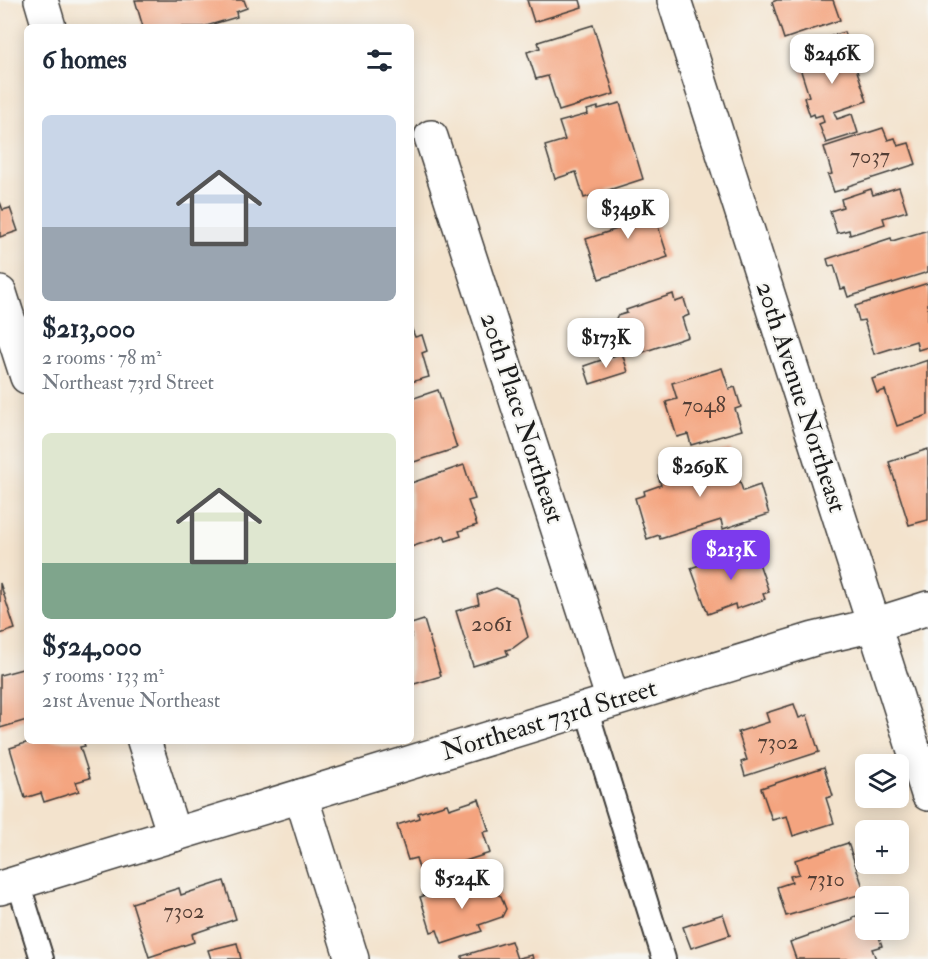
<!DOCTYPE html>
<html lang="en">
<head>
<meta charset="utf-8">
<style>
  :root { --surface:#fff; --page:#f6f6f7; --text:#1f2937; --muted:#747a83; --accent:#7c3aed }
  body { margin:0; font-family:"IM FELL Double Pica",serif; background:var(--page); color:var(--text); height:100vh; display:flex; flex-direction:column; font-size:22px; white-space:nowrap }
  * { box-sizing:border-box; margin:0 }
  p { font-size:20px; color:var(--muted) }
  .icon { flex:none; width:33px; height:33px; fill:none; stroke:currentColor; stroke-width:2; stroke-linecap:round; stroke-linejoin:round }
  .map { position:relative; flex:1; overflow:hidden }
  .drawer { position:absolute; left:24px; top:24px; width:390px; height:720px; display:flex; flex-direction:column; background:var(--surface); border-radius:9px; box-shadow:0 3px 15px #0003 }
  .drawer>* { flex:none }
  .buttons { position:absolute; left:855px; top:754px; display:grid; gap:12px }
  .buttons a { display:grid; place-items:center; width:54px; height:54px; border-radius:9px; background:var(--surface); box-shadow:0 3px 15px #0003; font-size:30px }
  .price { position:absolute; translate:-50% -51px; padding:0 14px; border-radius:12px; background:#fff; color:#222; font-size:20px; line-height:39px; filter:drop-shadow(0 2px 3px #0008) }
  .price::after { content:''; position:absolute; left:50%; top:36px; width:18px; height:14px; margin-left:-9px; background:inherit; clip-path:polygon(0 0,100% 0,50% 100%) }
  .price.current { background:var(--accent); color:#fff }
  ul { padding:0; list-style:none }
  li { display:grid; align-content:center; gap:12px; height:318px; padding:0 18px }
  li span { display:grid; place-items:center; height:186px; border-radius:9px; color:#555 }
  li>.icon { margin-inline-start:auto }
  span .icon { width:108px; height:108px; fill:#fffc; stroke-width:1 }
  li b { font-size:26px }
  h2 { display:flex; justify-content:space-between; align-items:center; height:72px; padding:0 18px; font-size:26px }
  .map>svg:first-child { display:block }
  .building { fill:#f4a47f }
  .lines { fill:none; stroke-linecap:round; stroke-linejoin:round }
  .lane-casing { stroke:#3c3a37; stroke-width:26 }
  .street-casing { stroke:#3c3a37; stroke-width:36 }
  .secondary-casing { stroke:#3c3a37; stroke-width:36 }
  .lane { stroke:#fff; stroke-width:22 }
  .street { stroke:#fff; stroke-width:33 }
  .secondary { stroke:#fff; stroke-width:33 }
  .labels { text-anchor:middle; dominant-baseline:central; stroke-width:4.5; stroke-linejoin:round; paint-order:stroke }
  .number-label { font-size:22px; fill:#523e35 }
  .street-label { font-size:26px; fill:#1c1c1c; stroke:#f6f6f2 }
</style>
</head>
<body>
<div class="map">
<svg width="928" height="959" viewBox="0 0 928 959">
  <rect width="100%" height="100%" fill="#f6f6f2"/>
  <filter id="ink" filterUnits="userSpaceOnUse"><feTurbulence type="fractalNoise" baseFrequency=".0167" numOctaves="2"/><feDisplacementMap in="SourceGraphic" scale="12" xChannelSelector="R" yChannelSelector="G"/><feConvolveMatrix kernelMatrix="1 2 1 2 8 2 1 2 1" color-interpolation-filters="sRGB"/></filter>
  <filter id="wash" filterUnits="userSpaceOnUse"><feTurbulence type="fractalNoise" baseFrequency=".008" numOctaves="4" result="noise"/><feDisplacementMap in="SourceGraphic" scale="24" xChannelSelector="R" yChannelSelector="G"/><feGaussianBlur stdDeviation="1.35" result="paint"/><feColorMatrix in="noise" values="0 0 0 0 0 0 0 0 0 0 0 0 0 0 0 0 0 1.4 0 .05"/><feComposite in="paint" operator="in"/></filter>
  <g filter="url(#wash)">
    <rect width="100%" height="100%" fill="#f3e3cd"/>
    <g id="blocks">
      <g class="building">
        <path d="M 135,0 L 244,0 L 247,8 L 236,12 L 237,17 L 203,27 L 143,27 Z"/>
        <path d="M 527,0 L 580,0 L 582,7 L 534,22 Z"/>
        <path d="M 777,0 L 833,0 L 840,20 L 784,39 L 772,2 Z"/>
        <path d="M 593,25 L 614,94 L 559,111 L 548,76 L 536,79 L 527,52 L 540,48 L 538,42 Z"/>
        <path d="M 844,32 L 867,101 L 834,112 L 837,119 L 852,114 L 858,133 L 826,143 L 819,124 L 824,122 L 822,115 L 815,117 L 814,114 L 810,116 L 804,98 L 809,96 L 799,65 L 810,61 L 805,45 Z"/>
        <path d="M 620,103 L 643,179 L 584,198 L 576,172 L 555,179 L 545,146 L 565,140 L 559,122 L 588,114 L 587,110 L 598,107 L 598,109 Z"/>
        <path d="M 883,128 L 888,140 L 895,138 L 898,146 L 909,143 L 916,164 L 848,186 L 848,188 L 834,192 L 828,175 L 832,174 L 824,147 Z"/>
        <path d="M 899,187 L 907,211 L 883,218 L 885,224 L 850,235 L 849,230 L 837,233 L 830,211 L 843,207 L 841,199 L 871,189 L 873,195 Z"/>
        <path d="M 642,191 L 649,212 L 643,214 L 647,223 L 656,220 L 668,257 L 599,279 L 586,239 L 617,229 L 615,225 L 633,220 L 632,217 L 617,223 L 611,202 Z"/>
        <path d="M 0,202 L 3,210 L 10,208 L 18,231 L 0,237 Z"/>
        <path d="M 928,230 L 928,272 L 848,297 L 845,288 L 841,289 L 834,265 L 829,266 L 827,259 L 891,238 L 892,241 Z"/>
        <path d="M 928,283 L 928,347 L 918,350 L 916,341 L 874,354 L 864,320 L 859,321 L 855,306 Z"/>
        <path d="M 673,294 L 675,302 L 684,299 L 689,315 L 682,318 L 688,337 L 640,353 L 638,350 L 629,354 L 625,351 L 615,321 L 617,316 L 627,313 L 626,310 Z"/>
        <path d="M 411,327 L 415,337 L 422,335 L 427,351 L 422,353 L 429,377 L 411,382 Z"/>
        <path d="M 622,353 L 628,372 L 590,384 L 584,366 Z"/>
        <path d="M 928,360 L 928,415 L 897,426 L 885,390 L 877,393 L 872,379 Z"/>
        <path d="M 722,368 L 729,389 L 735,387 L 741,407 L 735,409 L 742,430 L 691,445 L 688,434 L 677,437 L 666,402 L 677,399 L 672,383 Z"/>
        <path d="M 438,390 L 457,448 L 411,463 L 411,399 Z"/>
        <path d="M 729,448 L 743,491 L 760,485 L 769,514 L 723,529 L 721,520 L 660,539 L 659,535 L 647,539 L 635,498 L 645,495 L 644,491 L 661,485 L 658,476 L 696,464 L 695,460 Z"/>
        <path d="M 928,449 L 928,520 L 909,525 L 889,462 Z"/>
        <path d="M 464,465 L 475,499 L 468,501 L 477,525 L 459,531 L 461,536 L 446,541 L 444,536 L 411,547 L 411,483 Z"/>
        <path d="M 753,546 L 769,592 L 763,594 L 765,599 L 736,609 L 735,604 L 708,614 L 691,568 Z"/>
        <path d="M 0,583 L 15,629 L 0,634 Z"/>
        <path d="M 496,588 L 516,597 L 528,637 L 513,648 L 506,650 L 508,655 L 473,666 L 456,611 L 479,604 L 477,595 Z"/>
        <path d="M 424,620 L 441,676 L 411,685 L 411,624 Z"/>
        <path d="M 26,668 L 27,720 L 0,728 L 0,675 Z"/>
        <path d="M 794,704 L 799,718 L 807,715 L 819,752 L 745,776 L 741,762 L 747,760 L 738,732 L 769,722 L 766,713 Z"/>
        <path d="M 32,741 L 83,741 L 85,746 L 80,747 L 90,778 L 76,782 L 79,791 L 44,802 L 41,793 L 25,798 L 10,748 Z"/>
        <path d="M 824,767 L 833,796 L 826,798 L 834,823 L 793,836 L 787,816 L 772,820 L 761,788 Z"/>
        <path d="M 479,799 L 489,831 L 483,832 L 490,853 L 421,875 L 416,858 L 408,860 L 397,825 L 419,818 L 418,813 L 447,804 L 449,809 Z"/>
        <path d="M 848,843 L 865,893 L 786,916 L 777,887 L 792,882 L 790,876 L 799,874 L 795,860 Z"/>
        <path d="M 478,878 L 481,886 L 485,884 L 488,894 L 493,892 L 501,896 L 506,909 L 502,917 L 479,925 L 482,931 L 442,944 L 437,930 L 431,932 L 420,897 Z"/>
        <path d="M 224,881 L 236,919 L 192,934 L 194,942 L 149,957 L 132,903 L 179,888 L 181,895 Z"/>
        <path d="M 866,913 L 866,930 L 877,930 L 882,946 L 872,949 L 876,959 L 796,959 L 790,942 L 853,920 L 853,917 Z"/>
        <path d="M 723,914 L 730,935 L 691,948 L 683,927 Z"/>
        <path d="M 511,941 L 517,959 L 462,959 L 462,956 Z"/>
        <path d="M 237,943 L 241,959 L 211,959 L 208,950 Z"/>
        <path d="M 532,955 L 533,959 L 518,959 L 518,958 Z"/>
      </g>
    </g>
  </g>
  <g filter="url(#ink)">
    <use href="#blocks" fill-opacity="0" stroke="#3c3a37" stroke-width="1.5"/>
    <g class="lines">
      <g class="lane-casing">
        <g id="lane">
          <path d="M 586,708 L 664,959"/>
          <path d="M 18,882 L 42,959"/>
        </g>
      </g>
      <g class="street-casing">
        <g id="street">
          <path d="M 41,0 L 49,27"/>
          <path d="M 431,137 L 613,700"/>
          <path d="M 0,293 L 27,377"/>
          <path d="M 144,741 L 174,835"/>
          <path d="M 301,796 L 352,959"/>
          <path d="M 0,888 L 814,639 L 874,625 L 928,608"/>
        </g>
      </g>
      <g class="secondary-casing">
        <path id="secondary" d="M 674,0 L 928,794"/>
      </g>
      <use href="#lane" class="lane"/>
      <use href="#street" class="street"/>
      <use href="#secondary" class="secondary"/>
    </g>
  </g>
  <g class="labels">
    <g class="number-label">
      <text x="870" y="156">7037</text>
      <text x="704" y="405">7048</text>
      <text x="492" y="624">2061</text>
      <text x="778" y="742">7302</text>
      <text x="826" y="879">7310</text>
      <text x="184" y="911">7302</text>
    </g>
    <g class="street-label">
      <text transform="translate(801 397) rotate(72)">20th Avenue Northeast</text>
      <text transform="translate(522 418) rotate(72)">20th Place Northeast</text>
      <text transform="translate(549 720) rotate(-17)">Northeast 73rd Street</text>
    </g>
  </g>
</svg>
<div class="buttons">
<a><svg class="icon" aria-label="layers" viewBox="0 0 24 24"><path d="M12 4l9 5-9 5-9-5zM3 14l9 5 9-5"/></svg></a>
<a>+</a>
<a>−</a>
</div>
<b class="price" style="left:832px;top:85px">$246K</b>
<b class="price" style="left:628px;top:240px">$349K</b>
<b class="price" style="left:606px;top:369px">$173K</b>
<b class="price" style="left:700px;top:498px">$269K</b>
<b class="price current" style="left:731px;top:581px">$213K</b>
<b class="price" style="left:462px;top:910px">$524K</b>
<section class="drawer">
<h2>6 homes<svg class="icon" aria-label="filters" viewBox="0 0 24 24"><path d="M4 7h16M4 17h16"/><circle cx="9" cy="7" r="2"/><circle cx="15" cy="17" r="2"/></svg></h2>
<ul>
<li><span style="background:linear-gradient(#c9d6e8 60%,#9aa5b1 0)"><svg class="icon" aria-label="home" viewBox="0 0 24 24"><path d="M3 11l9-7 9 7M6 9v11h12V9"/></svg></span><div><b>$213,000</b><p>2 rooms · 78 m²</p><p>Northeast 73rd Street</p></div></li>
<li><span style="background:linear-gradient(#dfe7d0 70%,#7fa58c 0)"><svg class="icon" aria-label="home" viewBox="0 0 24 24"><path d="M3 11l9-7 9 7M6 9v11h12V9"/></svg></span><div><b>$524,000</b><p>5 rooms · 133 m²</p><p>21st Avenue Northeast</p></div></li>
</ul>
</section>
</div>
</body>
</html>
